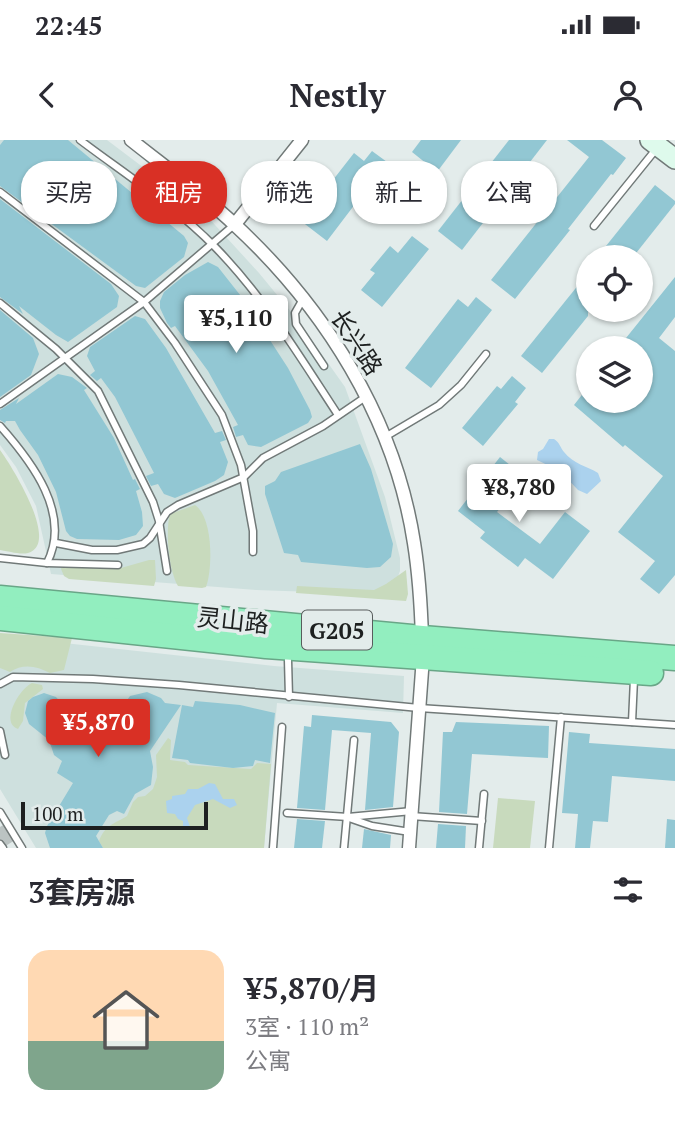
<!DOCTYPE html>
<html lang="zh">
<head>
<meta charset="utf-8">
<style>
  :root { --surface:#fff; --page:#f2f2f3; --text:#2b2b33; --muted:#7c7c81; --line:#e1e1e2; --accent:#d93025 }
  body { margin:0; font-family:"PT Serif","Noto Sans SC",serif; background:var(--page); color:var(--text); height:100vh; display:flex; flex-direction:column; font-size:26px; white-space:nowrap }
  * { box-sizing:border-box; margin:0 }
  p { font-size:23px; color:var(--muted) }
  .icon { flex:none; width:38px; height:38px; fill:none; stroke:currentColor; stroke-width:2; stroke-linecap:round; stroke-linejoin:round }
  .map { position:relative; height:708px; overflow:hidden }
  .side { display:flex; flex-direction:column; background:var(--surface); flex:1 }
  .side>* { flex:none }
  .top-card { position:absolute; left:21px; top:21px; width:634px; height:63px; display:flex; gap:14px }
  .fabs { position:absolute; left:576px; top:105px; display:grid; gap:14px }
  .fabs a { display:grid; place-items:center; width:77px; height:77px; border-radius:50%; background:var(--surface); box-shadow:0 2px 5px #0004; font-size:35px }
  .scale { position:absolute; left:21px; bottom:18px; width:187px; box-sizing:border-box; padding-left:7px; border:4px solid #1d2020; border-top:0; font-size:19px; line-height:24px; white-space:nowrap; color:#1d2020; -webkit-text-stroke:5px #e3eceb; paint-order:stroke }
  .price { position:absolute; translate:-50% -60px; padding:0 16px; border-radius:7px; background:#fff; color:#222; font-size:23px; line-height:46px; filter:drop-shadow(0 2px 4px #0008) }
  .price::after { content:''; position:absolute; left:50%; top:42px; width:21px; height:16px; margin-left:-10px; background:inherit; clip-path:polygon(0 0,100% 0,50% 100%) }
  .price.on { background:var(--accent); color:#fff }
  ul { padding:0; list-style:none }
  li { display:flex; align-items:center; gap:21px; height:175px; padding:0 28px }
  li+li { border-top:2px solid var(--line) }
  li span { display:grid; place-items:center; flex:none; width:196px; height:140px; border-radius:21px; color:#555 }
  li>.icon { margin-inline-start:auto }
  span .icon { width:84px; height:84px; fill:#fffc; stroke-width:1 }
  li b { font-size:30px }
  h2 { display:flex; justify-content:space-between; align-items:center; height:84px; padding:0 28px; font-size:30px }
  .tag { padding:0 24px; border-radius:28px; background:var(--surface); box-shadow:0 2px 5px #0004; font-size:24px; line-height:63px }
  .tag.on { background:var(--accent); color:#fff }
  .status { display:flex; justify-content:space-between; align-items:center; height:49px; padding:0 35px; background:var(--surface); direction:ltr }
  .status svg { height:19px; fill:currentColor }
  header { display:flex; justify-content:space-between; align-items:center; height:91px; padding:0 28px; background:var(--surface); font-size:32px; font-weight:700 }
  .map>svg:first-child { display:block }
  .built { fill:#cee0de }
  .green { fill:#c8dabd }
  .water { fill:#abd2ee }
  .building { fill:#92c7d3 }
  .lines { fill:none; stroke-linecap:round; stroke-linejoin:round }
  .secondary-tunnel { stroke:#bbc3c2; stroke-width:19; stroke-dasharray:19 10; stroke-linecap:butt }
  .lane-casing { stroke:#717978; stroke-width:9 }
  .street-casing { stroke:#717978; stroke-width:15 }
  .secondary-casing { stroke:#717978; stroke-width:22 }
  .highway-casing { stroke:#69a687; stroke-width:27 }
  .lane { stroke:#fff; stroke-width:6 }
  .street { stroke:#fff; stroke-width:12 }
  .secondary { stroke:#defaec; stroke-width:19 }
  .highway { stroke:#92eebf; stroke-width:24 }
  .labels { text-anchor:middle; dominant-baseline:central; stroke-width:7; stroke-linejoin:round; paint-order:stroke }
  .shield { fill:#e3eceb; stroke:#585d5d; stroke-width:2 }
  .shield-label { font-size:23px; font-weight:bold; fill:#1d2020 }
  .street-label { font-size:24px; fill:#1d2020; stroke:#e3eceb }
</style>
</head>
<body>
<div class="status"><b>22:45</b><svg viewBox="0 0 49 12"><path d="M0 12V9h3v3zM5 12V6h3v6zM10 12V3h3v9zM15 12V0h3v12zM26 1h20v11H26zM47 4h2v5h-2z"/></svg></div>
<header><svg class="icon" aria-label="back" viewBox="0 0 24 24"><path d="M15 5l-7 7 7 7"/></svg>Nestly<svg class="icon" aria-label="person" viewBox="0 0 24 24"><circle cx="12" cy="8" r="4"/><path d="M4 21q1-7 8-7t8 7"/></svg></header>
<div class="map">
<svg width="675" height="708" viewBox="0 0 675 708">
  <rect width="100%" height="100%" fill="#e3eceb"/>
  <g class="built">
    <path d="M 0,0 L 107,0 L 205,74 L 259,133 L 296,178 L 345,247 L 385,357 L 400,418 L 400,431 L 396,442 L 371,454 L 256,450 L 51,434 L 36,366 L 16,327 L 0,305 Z"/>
    <path d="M 0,496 L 274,526 L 404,536 L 403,573 L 277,563 L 264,708 L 36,708 L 0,649 Z"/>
  </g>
  <g class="green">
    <path d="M 0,310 C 11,325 61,404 28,413 C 20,415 8,411 0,410 Z"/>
    <path d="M 195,365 C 213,377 213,428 206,447 L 202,448 L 178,446 C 169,432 165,390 170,374 Z"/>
    <path d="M 149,420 L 155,420 L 156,439 L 154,446 L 69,439 L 64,436 L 61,429 L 62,425 L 121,428 Z"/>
    <path d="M 406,430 L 408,454 L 406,461 L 296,453 L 297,446 L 374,450 L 386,444 Z"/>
    <path d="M 0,493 L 72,498 L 64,530 L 50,533 C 37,526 23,523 10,532 L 0,528 Z"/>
    <path d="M 32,543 L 42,545 L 43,549 L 25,563 L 23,581 L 18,589 C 0,583 18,550 32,543 Z"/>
    <path d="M 168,598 L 171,600 L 170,620 L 185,622 L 188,625 L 251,629 L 257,623 L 271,624 L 264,708 L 103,708 L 99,701 C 105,685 114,684 127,676 L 133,662 L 138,657 L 145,656 L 153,649 L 157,637 L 156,615 Z"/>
    <path d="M 498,658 L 535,661 L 530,708 L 493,708 Z"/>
  </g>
  <g class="water">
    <path d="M 549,299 L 554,299 C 560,303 560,307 564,312 C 573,324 587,326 598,333 L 601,341 L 587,354 L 578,350 L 560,331 L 537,320 L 538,312 L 543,309 Z"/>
    <path d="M 209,643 L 215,644 L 223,659 L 234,659 L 237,665 L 230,668 L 213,659 L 195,665 L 187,678 L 191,690 L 183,690 L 183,681 L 178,679 L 175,674 L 167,673 L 166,661 L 172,659 L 172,656 L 185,654 L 188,649 L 198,649 Z"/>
  </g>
  <g class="building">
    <path d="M 4,0 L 68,0 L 184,96 L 188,103 L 184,117 L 145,148 L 136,146 L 0,46 L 0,5 Z"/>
    <path d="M 421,0 L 461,0 L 437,32 L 412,12 Z"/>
    <path d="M 509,0 L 547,0 L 462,110 L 438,91 Z"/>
    <path d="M 567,0 L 602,0 L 626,18 L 613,35 L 611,34 L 568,89 L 570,90 L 515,159 L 491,140 L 589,17 Z"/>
    <path d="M 372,11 L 387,22 L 327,101 L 301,81 L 354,13 L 364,21 Z"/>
    <path d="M 655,45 L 675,61 L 675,64 L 633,117 L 620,117 L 606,106 Z"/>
    <path d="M 0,59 L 111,144 L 119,156 L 117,167 L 68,202 L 56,195 L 19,166 L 23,174 L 0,157 Z"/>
    <path d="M 412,96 L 429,109 L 382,167 L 361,150 L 375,133 L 370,130 L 390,106 L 398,113 Z"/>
    <path d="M 208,122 L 218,127 L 244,160 L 288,228 L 310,270 L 312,277 L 308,283 L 261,307 L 248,305 L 243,295 L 236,297 L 233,287 L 238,285 L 208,231 L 175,186 L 171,188 L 167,183 L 160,168 L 160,161 L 164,152 L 185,135 Z"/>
    <path d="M 588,133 L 588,176 L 542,233 L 521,216 Z"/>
    <path d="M 675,137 L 675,177 L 659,198 L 675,211 L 675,435 L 659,454 L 640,439 L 655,421 L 618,392 L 663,336 L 625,305 L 623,307 L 574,265 L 588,247 L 588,261 L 640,261 L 640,208 L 618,208 Z"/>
    <path d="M 476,157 L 492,170 L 431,248 L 405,228 L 458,159 L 468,167 Z"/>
    <path d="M 0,170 L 33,198 L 39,214 L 31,235 L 0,257 Z"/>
    <path d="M 135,176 L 145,179 L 166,208 L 215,293 L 222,291 L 226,300 L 220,302 L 228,322 L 224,335 L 215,341 L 175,358 L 164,354 L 158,344 L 151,346 L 146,336 L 154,333 L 115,257 L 101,238 L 97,241 L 90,235 L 95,231 L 87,216 L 90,207 Z"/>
    <path d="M 58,234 L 72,237 L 87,248 L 84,250 L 114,298 L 133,340 L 135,339 L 140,349 L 136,351 L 142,372 L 143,386 L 136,395 L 119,400 L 77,399 L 70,396 L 66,391 L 56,352 L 38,315 L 20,290 L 15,281 L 6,281 L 5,283 L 0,280 L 0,270 L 19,258 L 16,264 Z"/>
    <path d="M 512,236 L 526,248 L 515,262 L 518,264 L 483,306 L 462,288 L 497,246 L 501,249 Z"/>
    <path d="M 360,304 L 371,329 L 393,404 L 391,417 L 380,427 L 367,428 L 301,422 L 298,415 L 284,413 L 265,354 L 265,346 L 275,341 L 281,332 Z"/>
    <path d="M 500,317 L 525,337 L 497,372 L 540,404 L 565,372 L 590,391 L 553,439 L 525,418 L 518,427 L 480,398 L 485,392 L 458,371 Z"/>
    <path d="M 147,552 L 161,558 L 165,563 L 181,565 L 150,611 L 153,627 L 151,645 L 135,654 L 124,674 L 117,671 L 109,675 L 96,696 L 103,708 L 50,708 L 45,693 L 47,686 L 73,643 L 57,633 L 62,621 L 54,615 L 49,600 L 29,584 L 25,573 L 28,561 L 33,557 L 44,553 L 56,557 L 63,565 L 85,563 L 96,571 L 104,561 L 119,572 L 130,556 Z"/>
    <path d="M 195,561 L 240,565 L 275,573 L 270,623 L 255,620 L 253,626 L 233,628 L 190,623 L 188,620 L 172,618 L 182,565 L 193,567 Z"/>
    <path d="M 312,575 L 391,582 L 399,592 L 393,667 L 365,670 L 371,593 L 332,590 L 325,670 L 297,668 L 304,586 L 311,587 Z"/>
    <path d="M 456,582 L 549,586 L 548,618 L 472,614 L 467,674 L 439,672 L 443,592 L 452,592 Z"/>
    <path d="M 569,592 L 590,594 L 589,603 L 675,609 L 675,641 L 612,636 L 608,682 L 593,681 L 590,708 L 575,708 L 578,674 L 562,673 Z"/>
    <path d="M 297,679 L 325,681 L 322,708 L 294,708 Z"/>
    <path d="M 667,679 L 675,680 L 675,708 L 665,708 Z"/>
    <path d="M 438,684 L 466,686 L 465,708 L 436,708 Z"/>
    <path d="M 364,689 L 391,695 L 390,708 L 362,708 Z"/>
  </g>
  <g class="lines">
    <path class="secondary-tunnel" d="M 0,687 L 13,708"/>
    <g class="lane-casing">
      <g id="lane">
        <path d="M 80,0 C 125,34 175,66 215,107 C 264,157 300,217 338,275"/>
        <path d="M 0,52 L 144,162 L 175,203 L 222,275 L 241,325 L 253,391 L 253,412"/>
        <path d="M 594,86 L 657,8"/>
        <path d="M 303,159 L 295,173 L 296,184 L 324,226"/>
        <path d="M 0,163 L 56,209 L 98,251 L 153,362 L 159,381 L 167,431"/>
        <path d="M 0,264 L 144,162 L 234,85"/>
        <path d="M 0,286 C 32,322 72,374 47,423"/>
        <path d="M 385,297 L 439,265 L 461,245 L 486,214"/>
        <path d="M 56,403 L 92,410 L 117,410 L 143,404 L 150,398 L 167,372 L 178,365 L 244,337 L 263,318 L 323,286 L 367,256"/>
        <path d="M 0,418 L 47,423 L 118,425"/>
        <path d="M 288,520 L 289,557"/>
        <path d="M 0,544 L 13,537 L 93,539 L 179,545 L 419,568 L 675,585"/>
        <path d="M 632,582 L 634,539"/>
        <path d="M 0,591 L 5,615"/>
        <path d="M 0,672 L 22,708"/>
        <path d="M 287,673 L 348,677 L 412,671"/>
        <path d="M 411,676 L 482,681"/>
        <path d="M 349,678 L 372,686 L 410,692"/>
        <path d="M 0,704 L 3,708"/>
        <path d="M 273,708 L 282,587"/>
        <path d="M 344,708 L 354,600"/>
        <path d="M 479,708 L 484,654"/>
        <path d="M 549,708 L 561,577"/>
      </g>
    </g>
    <g class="street-casing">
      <g id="street">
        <path d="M 131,0 C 165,27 202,54 234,84 C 325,168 395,279 414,403 C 419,434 421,466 422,498"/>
        <path d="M 235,84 L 302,0"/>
        <path d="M 409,708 L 423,517"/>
      </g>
    </g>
    <g class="secondary-casing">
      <path id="secondary" d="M 650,0 L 675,19"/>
    </g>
    <g class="highway-casing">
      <g id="highway">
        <path d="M 0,458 L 422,498 L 675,518"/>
        <path d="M 0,478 L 266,506 L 651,533"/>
      </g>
    </g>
    <use href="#lane" class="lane"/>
    <use href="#street" class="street"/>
    <use href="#secondary" class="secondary"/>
    <use href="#highway" class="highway"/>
  </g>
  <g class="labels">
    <rect class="shield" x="302" y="470.5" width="70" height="39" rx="5"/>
    <g class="shield-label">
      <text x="337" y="490">G205</text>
    </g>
    <g class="street-label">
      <text transform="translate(357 202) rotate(57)">长兴路</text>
      <text transform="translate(233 480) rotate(6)">灵山路</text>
    </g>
  </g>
</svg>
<div class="fabs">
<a><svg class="icon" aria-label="locate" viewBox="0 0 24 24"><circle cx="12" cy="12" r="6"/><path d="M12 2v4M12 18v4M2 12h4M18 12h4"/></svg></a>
<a><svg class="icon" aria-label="layers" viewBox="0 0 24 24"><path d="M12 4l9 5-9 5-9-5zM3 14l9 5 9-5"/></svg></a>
</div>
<div class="scale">100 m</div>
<b class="price" style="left:236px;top:215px">¥5,110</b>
<b class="price" style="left:519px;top:384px">¥8,780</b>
<b class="price on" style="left:98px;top:619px">¥5,870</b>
<div class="top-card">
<a class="tag">买房</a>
<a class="tag on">租房</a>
<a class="tag">筛选</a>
<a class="tag">新上</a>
<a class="tag">公寓</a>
</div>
</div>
<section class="side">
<h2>3套房源<svg class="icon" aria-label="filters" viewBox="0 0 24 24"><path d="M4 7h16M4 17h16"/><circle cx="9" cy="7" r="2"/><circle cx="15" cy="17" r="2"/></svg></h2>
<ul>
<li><span style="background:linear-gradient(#ffd9b3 65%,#7fa58c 0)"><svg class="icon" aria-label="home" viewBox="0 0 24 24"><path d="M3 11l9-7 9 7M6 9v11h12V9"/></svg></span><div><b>¥5,870/月</b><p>3室 · 110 m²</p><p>公寓</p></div></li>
</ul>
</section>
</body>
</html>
